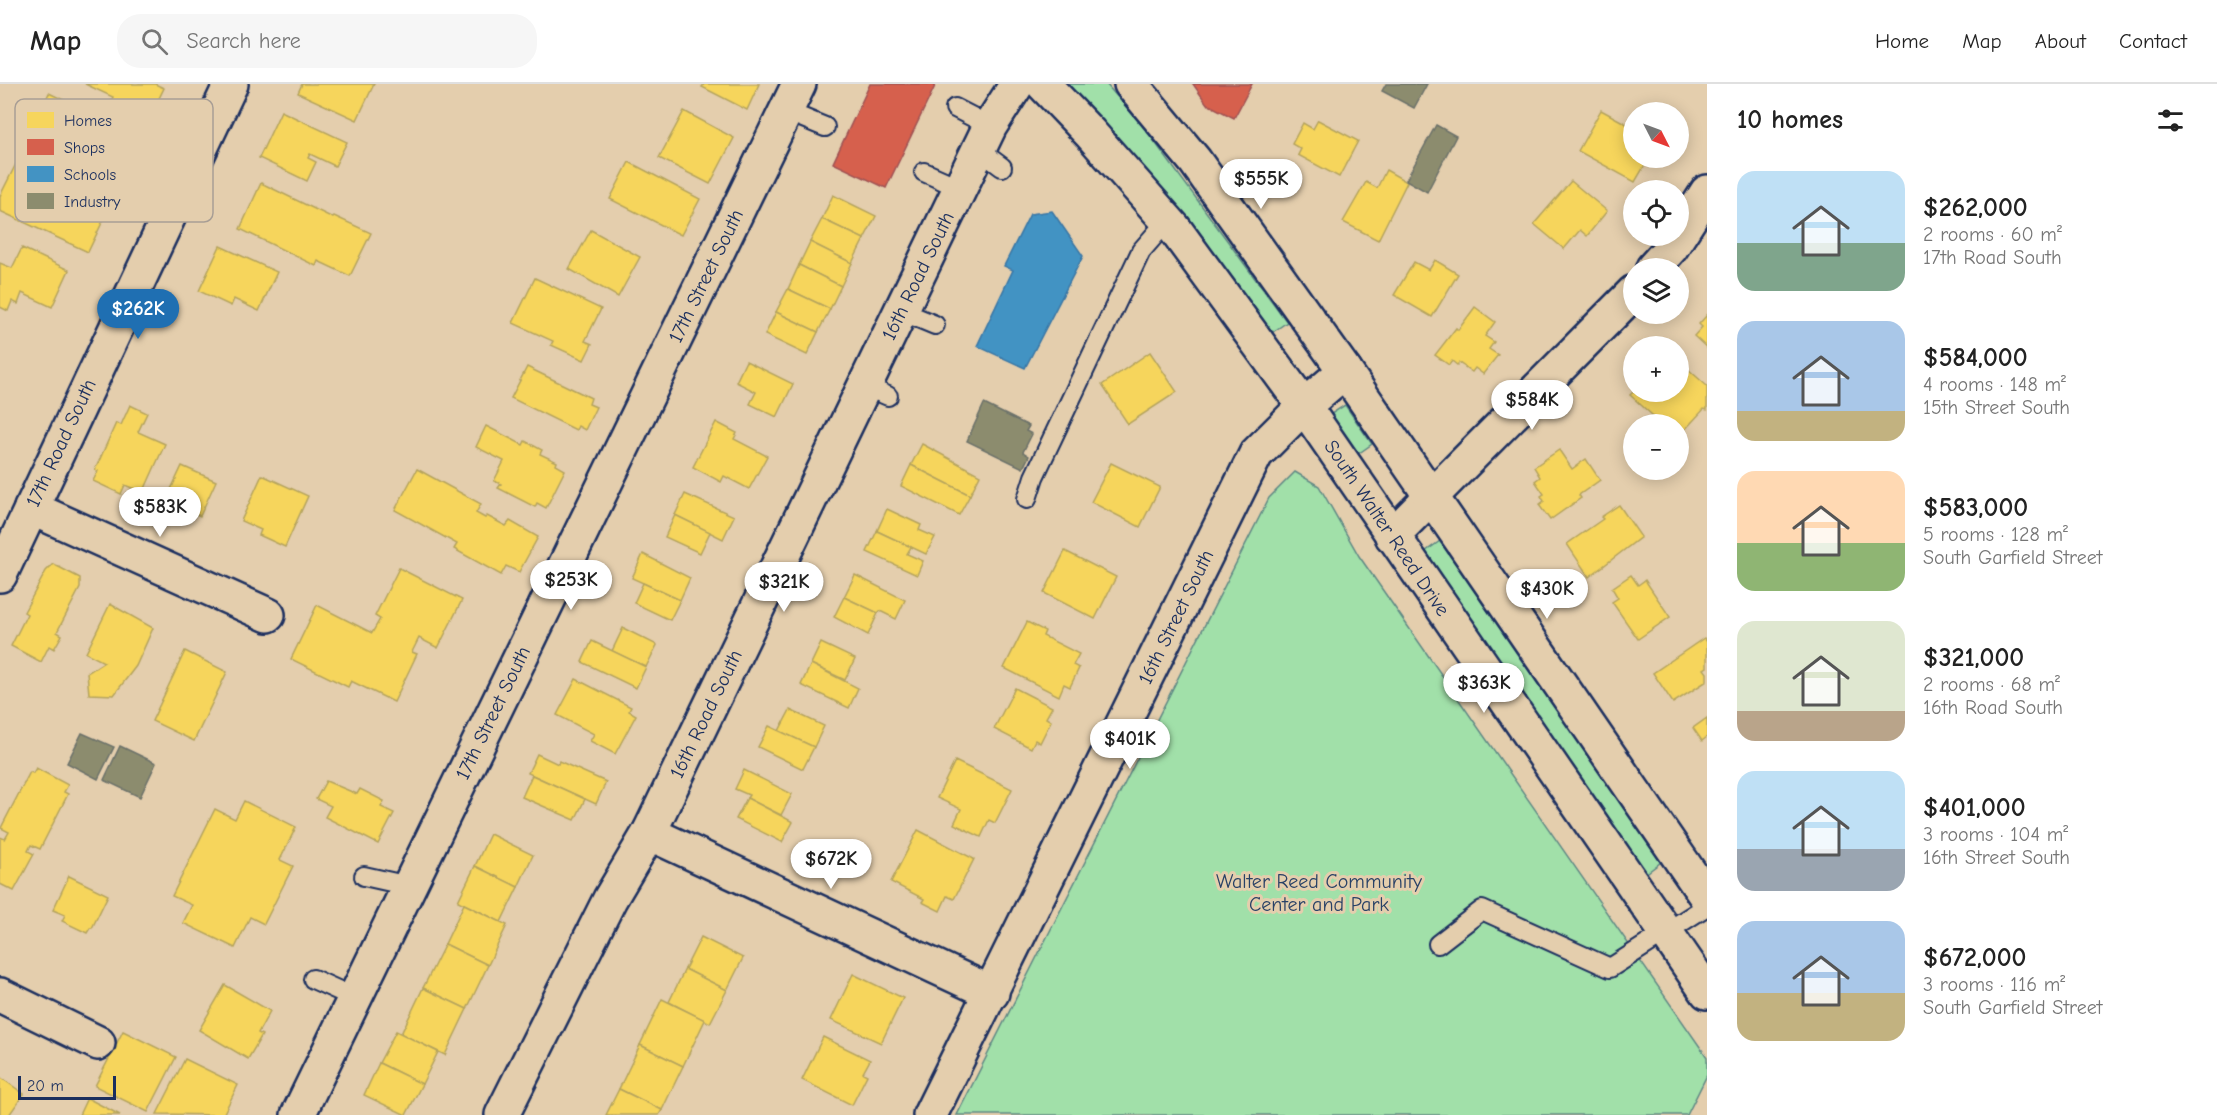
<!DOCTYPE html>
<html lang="en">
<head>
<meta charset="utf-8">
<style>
  :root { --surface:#fff; --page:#f6f6f6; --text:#222; --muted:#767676; --line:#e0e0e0; --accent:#1f6fb2 }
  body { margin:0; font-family:"Comic Neue",sans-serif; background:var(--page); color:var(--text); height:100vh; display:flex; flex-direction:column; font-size:22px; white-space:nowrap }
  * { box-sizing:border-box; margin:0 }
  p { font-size:20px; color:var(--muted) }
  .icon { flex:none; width:33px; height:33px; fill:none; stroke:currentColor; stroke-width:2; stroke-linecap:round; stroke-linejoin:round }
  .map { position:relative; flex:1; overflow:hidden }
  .side { display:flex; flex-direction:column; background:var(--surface); width:510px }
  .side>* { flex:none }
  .needle { width:39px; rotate:132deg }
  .tools { position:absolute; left:1623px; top:18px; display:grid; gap:12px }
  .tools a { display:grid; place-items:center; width:66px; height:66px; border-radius:50%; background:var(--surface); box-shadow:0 3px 15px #0003; font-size:30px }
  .scale { position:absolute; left:18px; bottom:15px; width:98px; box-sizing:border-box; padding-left:6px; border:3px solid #1b2f5e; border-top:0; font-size:16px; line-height:21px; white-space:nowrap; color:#1b2f5e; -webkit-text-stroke:4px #e4cead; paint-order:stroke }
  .price { position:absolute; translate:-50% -51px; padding:0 14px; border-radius:21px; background:#fff; color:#222; font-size:20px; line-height:39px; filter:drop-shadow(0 2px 3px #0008) }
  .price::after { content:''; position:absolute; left:50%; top:36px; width:18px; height:14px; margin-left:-9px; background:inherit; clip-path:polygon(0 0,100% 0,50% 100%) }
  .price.active { background:var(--accent); color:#fff }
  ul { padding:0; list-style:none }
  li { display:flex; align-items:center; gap:18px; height:150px; padding:0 30px }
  li span { display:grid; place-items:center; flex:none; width:168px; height:120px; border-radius:18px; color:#555 }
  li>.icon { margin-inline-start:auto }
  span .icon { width:72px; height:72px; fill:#fffc; stroke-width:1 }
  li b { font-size:26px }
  h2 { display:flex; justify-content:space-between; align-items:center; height:72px; padding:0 30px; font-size:26px }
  header { display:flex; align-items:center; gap:36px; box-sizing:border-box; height:84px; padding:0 30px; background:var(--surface); border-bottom:2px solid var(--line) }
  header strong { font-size:28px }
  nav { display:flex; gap:33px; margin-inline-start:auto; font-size:21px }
  .search { width:420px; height:54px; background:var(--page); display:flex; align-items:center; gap:15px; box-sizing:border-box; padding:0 21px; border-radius:24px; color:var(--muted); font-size:22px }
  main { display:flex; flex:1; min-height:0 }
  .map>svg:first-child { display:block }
  .green { fill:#a1e0a9; stroke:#5e8884; stroke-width:1.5 }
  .homes { fill:#f6d55c; stroke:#b4a35d; stroke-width:1.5 }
  .shops { fill:#d6604d; stroke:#9e5152; stroke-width:1.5 }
  .schools { fill:#4393c3; stroke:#3775a5; stroke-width:1.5 }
  .industry { fill:#8c8c6e; stroke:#6a7069; stroke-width:1.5 }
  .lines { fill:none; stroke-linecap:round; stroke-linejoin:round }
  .service-casing { stroke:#1b2f5e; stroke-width:22 }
  .minor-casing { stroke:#1b2f5e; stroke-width:38 }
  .secondary-casing { stroke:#1b2f5e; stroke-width:38 }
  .service { stroke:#e4cead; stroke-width:18 }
  .minor { stroke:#e4cead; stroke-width:33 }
  .secondary { stroke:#e4cead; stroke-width:33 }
  .labels { text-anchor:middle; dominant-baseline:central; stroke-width:6; stroke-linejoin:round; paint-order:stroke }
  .street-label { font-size:20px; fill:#1b2f5e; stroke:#e4cead }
  .park-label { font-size:20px; fill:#284166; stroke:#e4cead }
  .key { fill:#e4cead; stroke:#a89e95; stroke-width:1.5 }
  .key-label { font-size:16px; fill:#1b2f5e }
</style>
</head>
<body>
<header>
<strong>Map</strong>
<div class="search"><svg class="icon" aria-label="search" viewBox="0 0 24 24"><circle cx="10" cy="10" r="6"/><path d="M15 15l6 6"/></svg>Search here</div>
<nav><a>Home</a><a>Map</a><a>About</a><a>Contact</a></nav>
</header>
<main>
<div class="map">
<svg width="1707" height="1031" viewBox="0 0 1707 1031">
  <rect width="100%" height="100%" fill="#e4cead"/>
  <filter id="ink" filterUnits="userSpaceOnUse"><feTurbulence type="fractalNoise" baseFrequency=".0167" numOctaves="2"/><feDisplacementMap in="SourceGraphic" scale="12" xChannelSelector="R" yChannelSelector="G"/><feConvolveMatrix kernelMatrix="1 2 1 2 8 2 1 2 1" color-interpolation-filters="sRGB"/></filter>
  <g filter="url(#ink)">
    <g class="green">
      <path d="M 1065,0 L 1106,0 L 1143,42 L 1287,238 L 1270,250 Z"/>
      <path d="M 1345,321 L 1372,360 L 1355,372 L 1328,332 Z"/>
      <path d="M 1295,388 L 1319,402 L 1359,472 L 1707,973 L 1707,991 L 1687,1031 L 957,1031 L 1269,414 Z"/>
      <path d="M 1440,457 L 1661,778 L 1644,791 L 1422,470 Z"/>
    </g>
    <g class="homes">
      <path d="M 85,0 L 155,0 L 164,4 L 149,35 L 111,17 L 113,13 Z"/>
      <path d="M 302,0 L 374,0 L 357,36 L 298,9 Z"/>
      <path d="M 704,0 L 759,0 L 747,26 L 702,3 Z"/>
      <path d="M 49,9 L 142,54 L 120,100 L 27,56 Z"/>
      <path d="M 1601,26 L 1634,44 L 1634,74 L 1649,74 L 1635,98 L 1578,67 Z"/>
      <path d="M 281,27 L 347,58 L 335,82 L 310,70 L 308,74 L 316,78 L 307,97 L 259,74 Z"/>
      <path d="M 684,27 L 734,54 L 710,100 L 659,74 Z"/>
      <path d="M 1318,36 L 1358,57 L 1339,93 L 1298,71 L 1301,65 L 1292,60 L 1303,39 L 1313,45 Z"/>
      <path d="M 17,78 L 110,122 L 88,168 L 0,127 L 0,112 Z"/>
      <path d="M 629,78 L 700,115 L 681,151 L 610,115 Z"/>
      <path d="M 1386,86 L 1407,98 L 1378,156 L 1343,138 L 1366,98 L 1377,104 Z"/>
      <path d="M 1571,97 L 1607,127 L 1587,152 L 1580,146 L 1564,165 L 1534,140 Z"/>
      <path d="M 261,99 L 333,134 L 334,132 L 371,149 L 350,192 L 318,177 L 316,182 L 240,145 Z"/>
      <path d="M 833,111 L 876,132 L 864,155 L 822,135 Z"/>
      <path d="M 822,135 L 864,155 L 852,179 L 810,158 Z"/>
      <path d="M 591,146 L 640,173 L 618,213 L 569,185 Z"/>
      <path d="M 810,158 L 852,179 L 841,202 L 799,181 Z"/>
      <path d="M 220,162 L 277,188 L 259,227 L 234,215 L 231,222 L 199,207 Z"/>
      <path d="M 22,164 L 69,186 L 52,223 L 22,209 L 18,220 L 12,217 L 8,227 L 0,223 L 0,179 L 12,184 Z"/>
      <path d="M 1435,176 L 1458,190 L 1432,233 L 1394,211 L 1414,178 L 1429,186 Z"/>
      <path d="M 799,181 L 841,202 L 830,225 L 788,205 Z"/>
      <path d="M 535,194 L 601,225 L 585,257 L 592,260 L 584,276 L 551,261 L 553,257 L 513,239 Z"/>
      <path d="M 788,205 L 830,225 L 818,248 L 776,228 Z"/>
      <path d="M 1475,223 L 1495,238 L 1485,252 L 1494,258 L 1489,265 L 1498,271 L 1483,290 L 1475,284 L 1472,288 L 1459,279 L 1457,281 L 1452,277 L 1449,281 L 1435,271 L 1456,244 L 1458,246 Z"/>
      <path d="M 776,228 L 818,248 L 807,271 L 765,251 Z"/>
      <path d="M 1707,231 L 1707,264 L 1694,252 L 1702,243 L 1699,240 Z"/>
      <path d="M 1150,268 L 1177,308 L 1128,340 L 1102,301 Z"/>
      <path d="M 1678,276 L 1707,302 L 1707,326 L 1704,325 L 1678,353 L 1678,340 L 1662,340 L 1630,311 L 1634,307 L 1678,308 Z"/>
      <path d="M 746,277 L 793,300 L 777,333 L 750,320 L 756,308 L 736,298 Z"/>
      <path d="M 527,283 L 591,314 L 589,320 L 596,323 L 585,346 L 578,342 L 576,346 L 511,314 Z"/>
      <path d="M 130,321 L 147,329 L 138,348 L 165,360 L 143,409 L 125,401 L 121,410 L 93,397 L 98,387 L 95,386 L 116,339 L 121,341 Z"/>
      <path d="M 716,338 L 737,349 L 734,355 L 767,372 L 749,405 L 724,392 L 721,398 L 693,383 Z"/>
      <path d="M 486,342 L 523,361 L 525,357 L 542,366 L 540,370 L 557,378 L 556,381 L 565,386 L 546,424 L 537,419 L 535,423 L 498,404 L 501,400 L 494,397 L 504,377 L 476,363 Z"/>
      <path d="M 922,360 L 980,391 L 970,411 L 911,381 Z"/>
      <path d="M 1559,366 L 1572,385 L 1586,375 L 1600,396 L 1579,411 L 1581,414 L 1550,436 L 1539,421 L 1544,417 L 1541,412 L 1544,410 L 1535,397 L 1540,393 L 1534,383 Z"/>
      <path d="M 1111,379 L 1160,403 L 1140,443 L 1091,418 Z"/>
      <path d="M 911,381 L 970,411 L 959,431 L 901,402 Z"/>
      <path d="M 182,382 L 216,397 L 200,432 L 166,416 Z"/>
      <path d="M 417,385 L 481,420 L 476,429 L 485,434 L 487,432 L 506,442 L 510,437 L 538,453 L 519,488 L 506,482 L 501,491 L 454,465 L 457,460 L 395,426 Z"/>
      <path d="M 262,391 L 308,412 L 285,463 L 259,451 L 261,446 L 241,437 Z"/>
      <path d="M 685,410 L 734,432 L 723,455 L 675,431 Z"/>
      <path d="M 1619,421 L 1641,453 L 1589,493 L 1567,460 L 1603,435 L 1601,433 Z"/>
      <path d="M 887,425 L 921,441 L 919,446 L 935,453 L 926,470 L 877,447 Z"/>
      <path d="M 675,431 L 710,448 L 700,469 L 665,453 Z"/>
      <path d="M 877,447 L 911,463 L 907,470 L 923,477 L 917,491 L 867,468 Z"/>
      <path d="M 1065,467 L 1116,493 L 1095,535 L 1044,509 Z"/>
      <path d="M 643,470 L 690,494 L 680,516 L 632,494 Z"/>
      <path d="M 53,480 L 80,494 L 80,504 L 57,548 L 62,551 L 54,565 L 49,562 L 41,578 L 11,562 L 27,530 L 24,528 L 46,487 Z"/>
      <path d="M 399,484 L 462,516 L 438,564 L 419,554 L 412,568 L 417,570 L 394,618 L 351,597 L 348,603 L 291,575 L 317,521 L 372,549 L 380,535 L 375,532 Z"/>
      <path d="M 855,491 L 905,516 L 896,535 L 880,527 L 878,529 L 844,513 Z"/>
      <path d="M 1631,491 L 1638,501 L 1645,496 L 1670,533 L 1638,555 L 1612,518 L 1618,514 L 1612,504 Z"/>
      <path d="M 643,499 L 680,516 L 670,536 L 634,519 Z"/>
      <path d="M 844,513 L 878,529 L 868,551 L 834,533 Z"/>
      <path d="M 110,520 L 153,544 L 136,582 L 114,611 L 89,610 L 87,589 L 104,578 L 86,569 Z"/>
      <path d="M 1027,538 L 1045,547 L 1043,552 L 1079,570 L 1073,581 L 1079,584 L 1070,603 L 1064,600 L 1059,612 L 1004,584 Z"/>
      <path d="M 623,544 L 657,561 L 646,583 L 612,567 Z"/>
      <path d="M 1704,554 L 1707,558 L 1707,583 L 1704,585 L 1707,589 L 1707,597 L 1673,619 L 1653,589 Z"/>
      <path d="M 592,557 L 646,583 L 636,604 L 582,578 Z"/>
      <path d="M 821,559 L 855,575 L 845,596 L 811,580 Z"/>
      <path d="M 185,567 L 227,588 L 194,657 L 152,637 Z"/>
      <path d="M 811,580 L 858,604 L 849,624 L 801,601 Z"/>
      <path d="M 576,595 L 631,623 L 629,627 L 636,631 L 615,670 L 590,657 L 594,650 L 557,631 Z"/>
      <path d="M 1015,604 L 1052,623 L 1046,634 L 1051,637 L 1040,659 L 1035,656 L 1031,664 L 994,645 Z"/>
      <path d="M 790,626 L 824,642 L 814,663 L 779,647 Z"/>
      <path d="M 1707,634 L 1707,653 L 1702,657 L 1693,644 Z"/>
      <path d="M 769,642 L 814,663 L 803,685 L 758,663 Z"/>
      <path d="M 537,670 L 558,680 L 559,677 L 606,698 L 596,720 L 528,689 Z"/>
      <path d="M 955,677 L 1012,705 L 995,739 L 989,736 L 981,753 L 954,740 L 961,725 L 937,714 Z"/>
      <path d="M 36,684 L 68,701 L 64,708 L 68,710 L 40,765 L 31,761 L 28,767 L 34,770 L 14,807 L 0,800 L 0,753 L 5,755 L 9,748 L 1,744 L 30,688 L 33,689 Z"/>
      <path d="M 744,686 L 792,710 L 781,731 L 747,714 L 749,711 L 735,705 Z"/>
      <path d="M 532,691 L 585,715 L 575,736 L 522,713 Z"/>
      <path d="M 326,697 L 357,710 L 360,705 L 384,717 L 381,723 L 394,729 L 378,760 L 325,733 L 331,722 L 316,715 Z"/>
      <path d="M 747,714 L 793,738 L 782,758 L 736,735 Z"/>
      <path d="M 244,717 L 296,743 L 280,776 L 293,782 L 264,840 L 250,833 L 235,864 L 183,839 L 192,821 L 172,812 L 215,725 L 235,735 Z"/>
      <path d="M 918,746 L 974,775 L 954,815 L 947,812 L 940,827 L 922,818 L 924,815 L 891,798 Z"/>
      <path d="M 490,750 L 533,771 L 518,803 L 475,782 Z"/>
      <path d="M 475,782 L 518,803 L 501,838 L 458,817 Z"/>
      <path d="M 69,792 L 108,811 L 92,844 L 90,844 L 87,849 L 62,837 L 65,831 L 53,826 Z"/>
      <path d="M 464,820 L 507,841 L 488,881 L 445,860 Z"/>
      <path d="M 701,853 L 743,874 L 727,906 L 685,885 Z"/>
      <path d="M 445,860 L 488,881 L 467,925 L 423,904 Z"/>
      <path d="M 685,885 L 727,906 L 710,939 L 669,918 Z"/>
      <path d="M 853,890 L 903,914 L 881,959 L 831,936 Z"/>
      <path d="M 225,901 L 270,927 L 258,949 L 262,951 L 248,975 L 199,946 Z"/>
      <path d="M 423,904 L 467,925 L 445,971 L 401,950 Z"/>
      <path d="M 662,915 L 705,936 L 683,982 L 640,961 Z"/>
      <path d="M 123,947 L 176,973 L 148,1028 L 95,1002 Z"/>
      <path d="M 396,947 L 438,968 L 422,1000 L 379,979 Z"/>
      <path d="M 823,953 L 870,976 L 863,989 L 867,991 L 852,1021 L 802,996 Z"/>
      <path d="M 640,961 L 683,982 L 662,1026 L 619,1005 Z"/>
      <path d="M 185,975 L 238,1001 L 223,1031 L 157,1030 Z"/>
      <path d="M 379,979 L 422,1000 L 406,1031 L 364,1011 Z"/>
      <path d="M 0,993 L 24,1010 L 9,1031 L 0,1031 Z"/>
      <path d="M 619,1005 L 662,1026 L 659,1031 L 606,1031 Z"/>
      <path d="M 87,1014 L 120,1031 L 79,1031 Z"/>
    </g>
    <g class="shops">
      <path d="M 870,0 L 936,0 L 886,104 L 833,79 Z"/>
      <path d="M 1193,0 L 1252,0 L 1234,34 L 1207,20 Z"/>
    </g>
    <path class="schools" d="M 1052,127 L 1083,172 L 1025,284 L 977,262 L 1013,186 L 1004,182 L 1030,130 Z"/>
    <g class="industry">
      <path d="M 1386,0 L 1427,0 L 1414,24 L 1382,7 Z"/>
      <path d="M 1436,41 L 1456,52 L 1427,108 L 1406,96 Z"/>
      <path d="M 984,320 L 1029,342 L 1026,347 L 1032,350 L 1023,368 L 1029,372 L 1023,384 L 967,357 Z"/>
      <path d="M 82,649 L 114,663 L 98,695 L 67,679 Z"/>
      <path d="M 120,662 L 156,679 L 140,713 L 104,696 Z"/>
    </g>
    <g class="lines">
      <g class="service-casing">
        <g id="service">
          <path d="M 955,24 L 990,42"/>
          <path d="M 786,27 L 825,43"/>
          <path d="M 979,66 L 1002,83"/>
          <path d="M 924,88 L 960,104"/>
          <path d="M 901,227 L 935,241"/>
          <path d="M 865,302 L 888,312"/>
          <path d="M 1027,415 L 1034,393 L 1141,167 L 1167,137"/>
          <path d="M 364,792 L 409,802"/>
          <path d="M 1438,860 L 1482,826 L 1610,884 L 1707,822"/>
          <path d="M 313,895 L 355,914"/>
        </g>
      </g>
      <g class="minor-casing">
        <g id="minor">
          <path d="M 1653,184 L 1671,164 L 1707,108"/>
          <path d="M 31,424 L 268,531"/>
          <path d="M 1392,452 L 1634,208"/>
          <path d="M 0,491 L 231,0"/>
          <path d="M 649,749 L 992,909"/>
          <path d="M 0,911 L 98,959"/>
          <path d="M 298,1031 L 799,0"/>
          <path d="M 502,1031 L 610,815 L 649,749 L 990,42 L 1017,0"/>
          <path d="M 930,1031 L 1256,370 L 1304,322 L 1345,287"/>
        </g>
      </g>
      <g class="secondary-casing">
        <g id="secondary">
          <path d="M 1043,0 L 1090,49 L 1174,144 L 1304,322 L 1707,908"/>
          <path d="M 1131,0 L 1195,77 L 1345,287 L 1707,814"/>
        </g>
      </g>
      <use href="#service" class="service"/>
      <use href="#minor" class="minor"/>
      <use href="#secondary" class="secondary"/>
    </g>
  </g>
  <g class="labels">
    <g class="street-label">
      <text transform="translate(706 192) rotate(-64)">17th Street South</text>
      <text transform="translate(918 192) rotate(-64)">16th Road South</text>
      <text transform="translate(61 359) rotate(-65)">17th Road South</text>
      <text transform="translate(1387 444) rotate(56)">South Walter Reed Drive</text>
      <text transform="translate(1176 533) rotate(-64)">16th Street South</text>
      <text transform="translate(493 629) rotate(-64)">17th Street South</text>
      <text transform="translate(706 630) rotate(-64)">16th Road South</text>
    </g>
    <g class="park-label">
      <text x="1319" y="797">Walter Reed Community<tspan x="1319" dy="23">Center and Park</tspan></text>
    </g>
  </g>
  <rect x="15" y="15" width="198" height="123" rx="9" class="key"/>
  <rect x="27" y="28" width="27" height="16" fill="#f6d55c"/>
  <rect x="27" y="55" width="27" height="16" fill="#d6604d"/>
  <rect x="27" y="82" width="27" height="16" fill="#4393c3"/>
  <rect x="27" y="109" width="27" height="16" fill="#8c8c6e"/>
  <g class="key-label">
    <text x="64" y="42">Homes</text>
    <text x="64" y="69">Shops</text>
    <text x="64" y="96">Schools</text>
    <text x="64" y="123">Industry</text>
  </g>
</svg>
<div class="tools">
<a><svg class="needle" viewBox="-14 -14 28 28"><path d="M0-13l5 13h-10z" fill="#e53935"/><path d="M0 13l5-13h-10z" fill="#767676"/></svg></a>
<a><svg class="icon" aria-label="locate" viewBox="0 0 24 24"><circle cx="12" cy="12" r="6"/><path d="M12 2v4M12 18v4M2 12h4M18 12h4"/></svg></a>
<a><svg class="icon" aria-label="layers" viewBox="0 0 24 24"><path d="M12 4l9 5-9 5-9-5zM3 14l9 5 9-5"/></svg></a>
<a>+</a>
<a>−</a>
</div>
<div class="scale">20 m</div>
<b class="price" style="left:1261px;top:126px">$555K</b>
<b class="price active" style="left:138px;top:256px">$262K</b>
<b class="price" style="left:1532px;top:347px">$584K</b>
<b class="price" style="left:160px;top:454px">$583K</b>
<b class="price" style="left:571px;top:527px">$253K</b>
<b class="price" style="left:784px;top:529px">$321K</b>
<b class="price" style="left:1547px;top:536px">$430K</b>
<b class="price" style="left:1484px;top:630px">$363K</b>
<b class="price" style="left:1130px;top:686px">$401K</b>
<b class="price" style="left:831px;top:806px">$672K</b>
</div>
<section class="side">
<h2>10 homes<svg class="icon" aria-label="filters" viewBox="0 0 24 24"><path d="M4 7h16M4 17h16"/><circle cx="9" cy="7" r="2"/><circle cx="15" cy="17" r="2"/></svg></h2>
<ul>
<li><span style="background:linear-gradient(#bfe0f5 60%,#7fa58c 0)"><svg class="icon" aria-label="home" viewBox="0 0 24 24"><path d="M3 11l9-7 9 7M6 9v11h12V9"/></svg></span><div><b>$262,000</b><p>2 rooms · 60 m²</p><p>17th Road South</p></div></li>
<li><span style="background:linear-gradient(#a9c7e8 75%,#c2b280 0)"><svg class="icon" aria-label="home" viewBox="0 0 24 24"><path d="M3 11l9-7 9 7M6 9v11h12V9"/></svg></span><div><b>$584,000</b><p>4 rooms · 148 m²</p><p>15th Street South</p></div></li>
<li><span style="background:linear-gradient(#ffd9b3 60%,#8fb573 0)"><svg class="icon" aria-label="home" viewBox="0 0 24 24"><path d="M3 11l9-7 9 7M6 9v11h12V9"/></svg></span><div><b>$583,000</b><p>5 rooms · 128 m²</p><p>South Garfield Street</p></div></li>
<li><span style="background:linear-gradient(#dfe7d0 75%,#b9a48a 0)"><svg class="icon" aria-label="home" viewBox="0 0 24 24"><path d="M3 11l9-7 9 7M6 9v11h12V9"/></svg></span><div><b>$321,000</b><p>2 rooms · 68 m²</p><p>16th Road South</p></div></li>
<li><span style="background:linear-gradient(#bfe0f5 65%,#9aa5b1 0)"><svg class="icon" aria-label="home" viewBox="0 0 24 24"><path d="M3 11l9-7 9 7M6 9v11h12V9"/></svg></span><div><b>$401,000</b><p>3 rooms · 104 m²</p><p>16th Street South</p></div></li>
<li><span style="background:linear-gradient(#a9c7e8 60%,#c2b280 0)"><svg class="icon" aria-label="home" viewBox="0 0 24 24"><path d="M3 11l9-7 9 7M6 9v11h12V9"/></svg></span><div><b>$672,000</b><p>3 rooms · 116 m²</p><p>South Garfield Street</p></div></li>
</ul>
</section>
</main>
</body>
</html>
